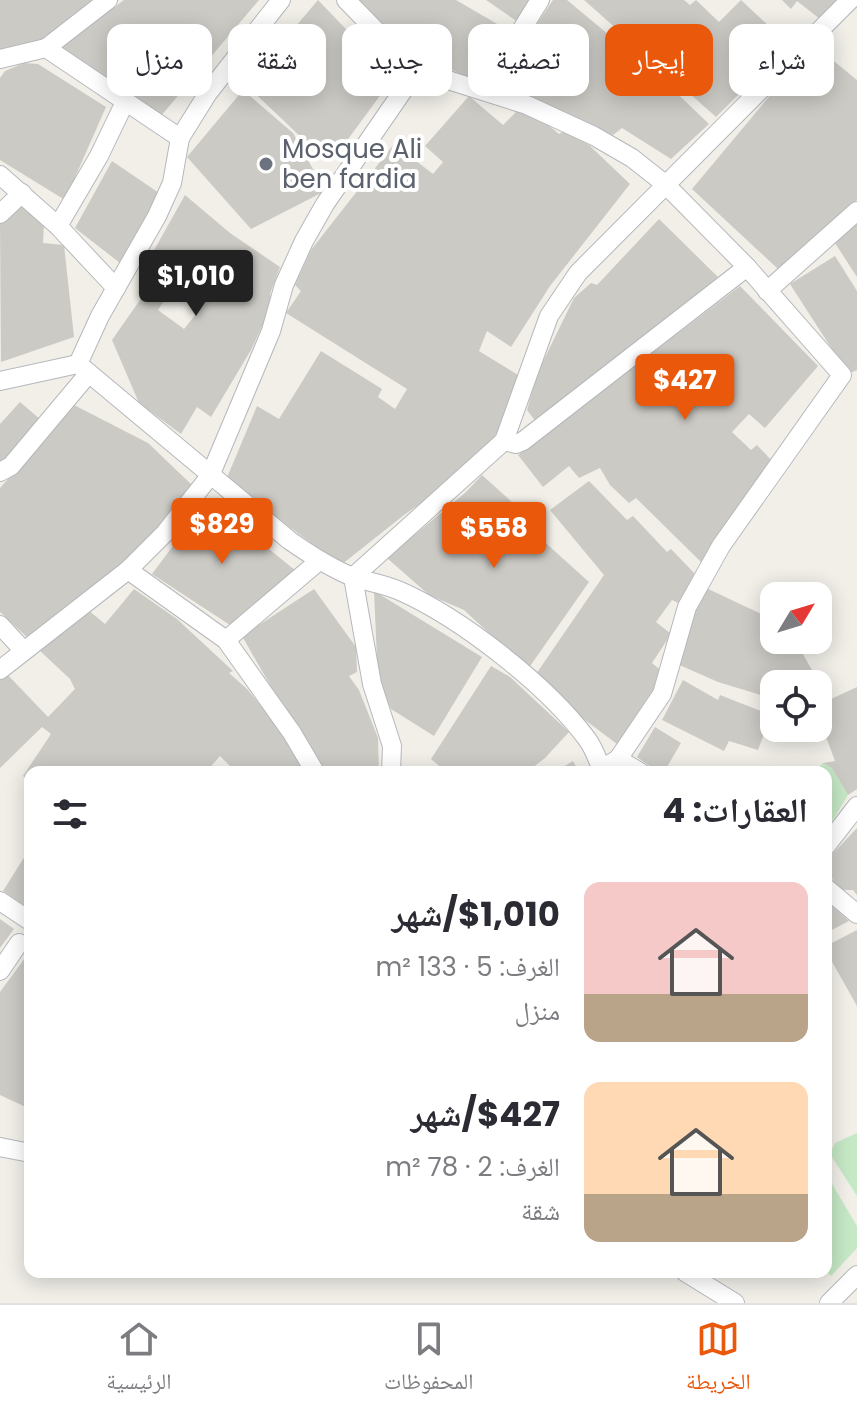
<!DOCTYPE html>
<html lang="ar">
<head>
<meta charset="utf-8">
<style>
  :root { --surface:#fff; --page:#f2f2f3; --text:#2b2b33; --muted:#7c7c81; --line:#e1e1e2; --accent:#ea580c }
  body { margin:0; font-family:Poppins,"Noto Naskh Arabic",sans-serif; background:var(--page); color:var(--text); direction:rtl; height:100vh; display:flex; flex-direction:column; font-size:30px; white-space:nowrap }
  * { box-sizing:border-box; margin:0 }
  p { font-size:26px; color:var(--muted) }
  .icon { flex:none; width:44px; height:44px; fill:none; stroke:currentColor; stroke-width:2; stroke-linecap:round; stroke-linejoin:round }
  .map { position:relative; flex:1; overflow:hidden; direction:ltr }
  .drawer { position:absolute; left:24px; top:766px; width:808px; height:512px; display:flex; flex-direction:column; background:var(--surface); border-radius:16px; box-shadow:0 4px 20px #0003; direction:rtl }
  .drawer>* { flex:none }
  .guide { position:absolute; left:24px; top:24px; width:810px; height:72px; direction:rtl; display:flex; gap:16px }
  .needle { width:52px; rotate:52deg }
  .fabs { position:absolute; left:760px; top:582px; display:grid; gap:16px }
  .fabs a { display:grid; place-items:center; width:72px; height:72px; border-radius:16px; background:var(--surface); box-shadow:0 4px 20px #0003; font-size:40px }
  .price { position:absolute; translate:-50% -68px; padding:0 18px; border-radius:8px; background:var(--accent); color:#fff; font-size:26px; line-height:52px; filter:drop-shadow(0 2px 4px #0008) }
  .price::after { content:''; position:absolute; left:50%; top:48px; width:24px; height:18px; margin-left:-12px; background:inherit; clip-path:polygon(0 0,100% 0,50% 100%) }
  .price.current { background:#222; color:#fff }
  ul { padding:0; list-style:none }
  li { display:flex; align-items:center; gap:24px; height:200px; padding:0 24px }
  li span { display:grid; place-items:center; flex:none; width:224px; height:160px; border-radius:16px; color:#555 }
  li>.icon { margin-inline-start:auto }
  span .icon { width:96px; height:96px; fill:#fffc; stroke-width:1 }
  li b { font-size:34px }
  h2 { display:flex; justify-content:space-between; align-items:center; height:96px; padding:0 24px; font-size:34px }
  .tag { padding:0 28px; border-radius:16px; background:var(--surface); box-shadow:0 4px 20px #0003; font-size:28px; line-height:72px }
  .tag.current { background:var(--accent); color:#fff }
  .tab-bar { display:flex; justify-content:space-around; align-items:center; height:112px; border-top:2px solid var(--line); background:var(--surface); font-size:22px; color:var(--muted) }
  .tab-bar a { display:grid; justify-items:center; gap:4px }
  .tab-bar .current { color:var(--accent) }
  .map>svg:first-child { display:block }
  .green { fill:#c5e8c5 }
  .building { fill:#cccac5 }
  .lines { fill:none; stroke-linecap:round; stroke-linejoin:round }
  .minor-casing { stroke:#b5b8bc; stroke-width:20 }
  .minor { stroke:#fff; stroke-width:18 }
  .worship-dot { fill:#6b7280; stroke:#fff; stroke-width:3 }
  .labels { text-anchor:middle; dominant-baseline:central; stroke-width:8; stroke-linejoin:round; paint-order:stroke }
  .worship-label { font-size:26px; fill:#5b616d; stroke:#fff; text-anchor:start }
</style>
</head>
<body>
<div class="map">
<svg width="857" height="1303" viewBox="0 0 857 1303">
  <rect width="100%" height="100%" fill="#f1efe8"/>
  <g class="green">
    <path d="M 823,763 L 832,768 L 848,795 L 826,831 L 826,772 L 815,772 Z"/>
    <path d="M 857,1133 L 857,1196 L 830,1154 L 835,1143 Z"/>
    <path d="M 826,1174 L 857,1226 L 857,1248 L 831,1276 L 826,1271 Z"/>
  </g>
  <g class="building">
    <path d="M 0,0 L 92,0 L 36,44 L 0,50 Z"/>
    <path d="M 124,0 L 259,0 L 160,117 L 60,48 Z"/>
    <path d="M 318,0 L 393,78 L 343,146 L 339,144 L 325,160 L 246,85 Z"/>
    <path d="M 359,0 L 456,0 L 511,32 L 474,82 L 374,25 Z"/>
    <path d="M 486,0 L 533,0 L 518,22 Z"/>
    <path d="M 553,0 L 567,0 L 662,79 L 709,124 L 671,159 L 622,128 L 613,135 L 588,126 L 502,84 L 501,77 Z"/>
    <path d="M 584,0 L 684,0 L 690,5 L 696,0 L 719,22 L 741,0 L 771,28 L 747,54 L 763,70 L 716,117 Z"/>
    <path d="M 782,0 L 838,0 L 820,19 L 797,1 L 791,9 Z"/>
    <path d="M 813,44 L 857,80 L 857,200 L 778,269 L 692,189 Z"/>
    <path d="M 24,63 L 38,64 L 106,107 L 65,200 L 0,160 L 0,78 L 5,71 Z"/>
    <path d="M 243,90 L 293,133 L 325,191 L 251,229 L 187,157 Z"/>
    <path d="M 469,96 L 503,125 L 520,108 L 540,118 L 559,134 L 564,131 L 589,145 L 630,184 L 550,286 L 511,347 L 487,331 L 479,351 L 518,375 L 506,416 L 492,441 L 441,489 L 404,515 L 341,565 L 226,480 L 257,406 L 279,419 L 321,351 L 382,389 L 378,397 L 395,409 L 407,389 L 286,313 L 301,291 L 295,285 L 311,250 L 394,144 L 433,174 L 443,162 L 425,146 Z"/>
    <path d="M 112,161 L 159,193 L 120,263 L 75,228 Z"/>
    <path d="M 185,195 L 230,233 L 280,267 L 270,294 L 273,303 L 251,350 L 211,417 L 197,407 L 181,434 L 139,403 L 112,340 L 147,290 L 165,299 L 158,310 L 184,329 L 200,309 L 144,268 Z"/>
    <path d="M 20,205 L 44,224 L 43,243 L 64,245 L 74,337 L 1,362 L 0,223 Z"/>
    <path d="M 659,219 L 718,277 L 537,423 L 527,410 L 537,374 L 574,298 L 591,283 L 597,285 Z"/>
    <path d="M 857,222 L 857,277 L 833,240 Z"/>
    <path d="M 835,256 L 857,291 L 857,370 L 848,374 L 790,284 Z"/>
    <path d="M 740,286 L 818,366 L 765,428 L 749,414 L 732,432 L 751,450 L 757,445 L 775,464 L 736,518 L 719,532 L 722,536 L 702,563 L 636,498 L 629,503 L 610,485 L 600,468 L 579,478 L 569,466 L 543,487 L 518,455 Z"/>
    <path d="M 20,402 L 41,420 L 0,465 L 0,424 Z"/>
    <path d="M 74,405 L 148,443 L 193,486 L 163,523 L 136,550 L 89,593 L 30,640 L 0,612 L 0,488 Z"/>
    <path d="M 482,475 L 543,530 L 539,537 L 589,582 L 528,669 L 464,610 L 429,595 L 387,558 L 466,492 Z"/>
    <path d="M 589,481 L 627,520 L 633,516 L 667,552 L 671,549 L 696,575 L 682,605 L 672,600 L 656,622 L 671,634 L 652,663 L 664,673 L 617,744 L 565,705 L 534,677 L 604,575 L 550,510 Z"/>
    <path d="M 208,499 L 296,571 L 233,627 L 152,574 Z"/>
    <path d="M 704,587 L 774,620 L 774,640 L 795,640 L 817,679 L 812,684 L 774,684 L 774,697 L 767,697 L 718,682 L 675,663 Z"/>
    <path d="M 134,589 L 177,619 L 233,671 L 229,673 L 247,689 L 286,737 L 306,772 L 236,772 L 220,756 L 206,772 L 30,772 L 30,782 L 23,776 L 51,734 L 42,727 L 0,768 L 0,676 L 4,671 L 48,717 L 75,689 L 70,679 L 38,649 L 88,610 L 105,624 Z"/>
    <path d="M 314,589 L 356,647 L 357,672 L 349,676 L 359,690 L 378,738 L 379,772 L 320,772 L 242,636 Z"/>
    <path d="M 374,591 L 482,657 L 434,736 L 391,709 L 378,681 Z"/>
    <path d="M 491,666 L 510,677 L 569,732 L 545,758 L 527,772 L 446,772 L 431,759 Z"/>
    <path d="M 683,680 L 718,700 L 720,695 L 771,715 L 758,750 L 729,741 L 724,751 L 662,720 Z"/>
    <path d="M 857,687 L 857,789 L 848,795 L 832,768 L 823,763 L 835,761 L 818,715 L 818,705 Z"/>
    <path d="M 655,727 L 681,743 L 664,772 L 658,772 L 637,757 Z"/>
    <path d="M 573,761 L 579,772 L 555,772 Z"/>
    <path d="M 857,828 L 857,895 L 853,890 L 838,890 L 826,867 L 826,861 Z"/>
    <path d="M 30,848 L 30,909 L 3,891 Z"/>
    <path d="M 826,901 L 849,921 L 826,933 Z"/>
    <path d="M 0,919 L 14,929 L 0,948 Z"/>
    <path d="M 857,930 L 857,1006 L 826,951 L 826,946 Z"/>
    <path d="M 30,951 L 30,1109 L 0,1095 L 0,992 Z"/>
  </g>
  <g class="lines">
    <g class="minor-casing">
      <g id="minor">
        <path d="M 346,0 L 385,40 L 420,66 L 451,81 L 527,105 L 594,136 L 632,158 L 665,184 L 747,267 L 842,375 L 721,546 L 687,607 L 662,694 L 618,759 L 602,769"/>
        <path d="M 46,48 L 108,0"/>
        <path d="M 0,59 L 46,48 L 180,138"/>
        <path d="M 484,90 L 540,0"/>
        <path d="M 0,175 L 58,226 L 116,288"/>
        <path d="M 0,214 L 22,193"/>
        <path d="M 58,226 L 99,156 L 125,102"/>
        <path d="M 767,291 L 857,211"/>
        <path d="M 78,364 L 100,316 L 157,216 L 172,183 L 180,138 L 208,93 L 281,0"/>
        <path d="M 0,381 L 78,364 L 289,540 C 309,554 330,568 353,577 C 368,582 384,584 400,591 C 461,618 547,685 587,739 C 594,748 598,761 603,772"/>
        <path d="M 504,441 L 516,444 L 523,441 L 747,267"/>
        <path d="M 0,472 L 11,466 L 89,373"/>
        <path d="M 128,570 L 226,640 L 292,733 L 315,772"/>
        <path d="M 0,625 L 24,651"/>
        <path d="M 226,640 L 319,561"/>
        <path d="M 0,670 L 128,570 L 165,533 L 210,476 L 271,331 L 284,285 L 304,241 L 325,204 L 420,66"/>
        <path d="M 618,759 L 640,772"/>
        <path d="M 391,772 L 392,746 L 372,684 L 353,577 L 504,441 L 549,316 L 578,273 L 850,0"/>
        <path d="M 826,846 L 857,806"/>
        <path d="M 826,888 L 857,914"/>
        <path d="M 0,901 L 30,921"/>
        <path d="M 0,971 L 19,943"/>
        <path d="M 0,1147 L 30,1153"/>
        <path d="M 685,1272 L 735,1303"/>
        <path d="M 829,1303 L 857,1275"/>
      </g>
    </g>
    <use href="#minor" class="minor"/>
  </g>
  <circle class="worship-dot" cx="266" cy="164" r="8"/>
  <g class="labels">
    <g class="worship-label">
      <text x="282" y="149">Mosque Ali<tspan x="282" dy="30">ben fardia</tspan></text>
    </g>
  </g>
</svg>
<div class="fabs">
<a><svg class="needle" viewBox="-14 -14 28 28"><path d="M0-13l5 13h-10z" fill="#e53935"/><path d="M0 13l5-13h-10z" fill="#7c7c81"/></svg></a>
<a><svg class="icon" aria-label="locate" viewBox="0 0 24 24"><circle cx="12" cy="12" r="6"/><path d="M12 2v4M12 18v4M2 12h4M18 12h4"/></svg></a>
</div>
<b class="price current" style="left:196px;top:318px">$1,010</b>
<b class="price" style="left:685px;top:422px">$427</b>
<b class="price" style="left:222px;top:566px">$829</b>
<b class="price" style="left:494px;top:570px">$558</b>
<div class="guide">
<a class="tag">شراء</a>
<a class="tag current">إيجار</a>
<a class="tag">تصفية</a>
<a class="tag">جديد</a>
<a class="tag">شقة</a>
<a class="tag">منزل</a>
</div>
<section class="drawer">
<h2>العقارات: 4<svg class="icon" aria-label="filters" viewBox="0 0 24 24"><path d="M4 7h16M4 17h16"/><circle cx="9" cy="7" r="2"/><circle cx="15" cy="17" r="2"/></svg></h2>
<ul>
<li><span style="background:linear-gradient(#f6c9c9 70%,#b9a48a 0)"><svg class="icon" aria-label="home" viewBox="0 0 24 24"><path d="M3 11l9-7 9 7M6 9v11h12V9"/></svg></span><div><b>$1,010/شهر</b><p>الغرف: 5 · 133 m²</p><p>منزل</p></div></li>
<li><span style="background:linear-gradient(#ffd9b3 70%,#b9a48a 0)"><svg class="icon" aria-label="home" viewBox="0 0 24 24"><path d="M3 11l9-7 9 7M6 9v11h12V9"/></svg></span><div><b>$427/شهر</b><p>الغرف: 2 · 78 m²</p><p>شقة</p></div></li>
</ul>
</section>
</div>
<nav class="tab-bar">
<a class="current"><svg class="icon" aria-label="map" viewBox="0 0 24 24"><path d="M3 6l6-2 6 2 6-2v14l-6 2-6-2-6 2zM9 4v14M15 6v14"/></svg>الخريطة</a>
<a><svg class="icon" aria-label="saved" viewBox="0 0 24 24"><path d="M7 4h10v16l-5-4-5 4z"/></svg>المحفوظات</a>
<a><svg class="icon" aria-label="home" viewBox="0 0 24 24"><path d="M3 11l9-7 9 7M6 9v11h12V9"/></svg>الرئيسية</a>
</nav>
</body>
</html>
